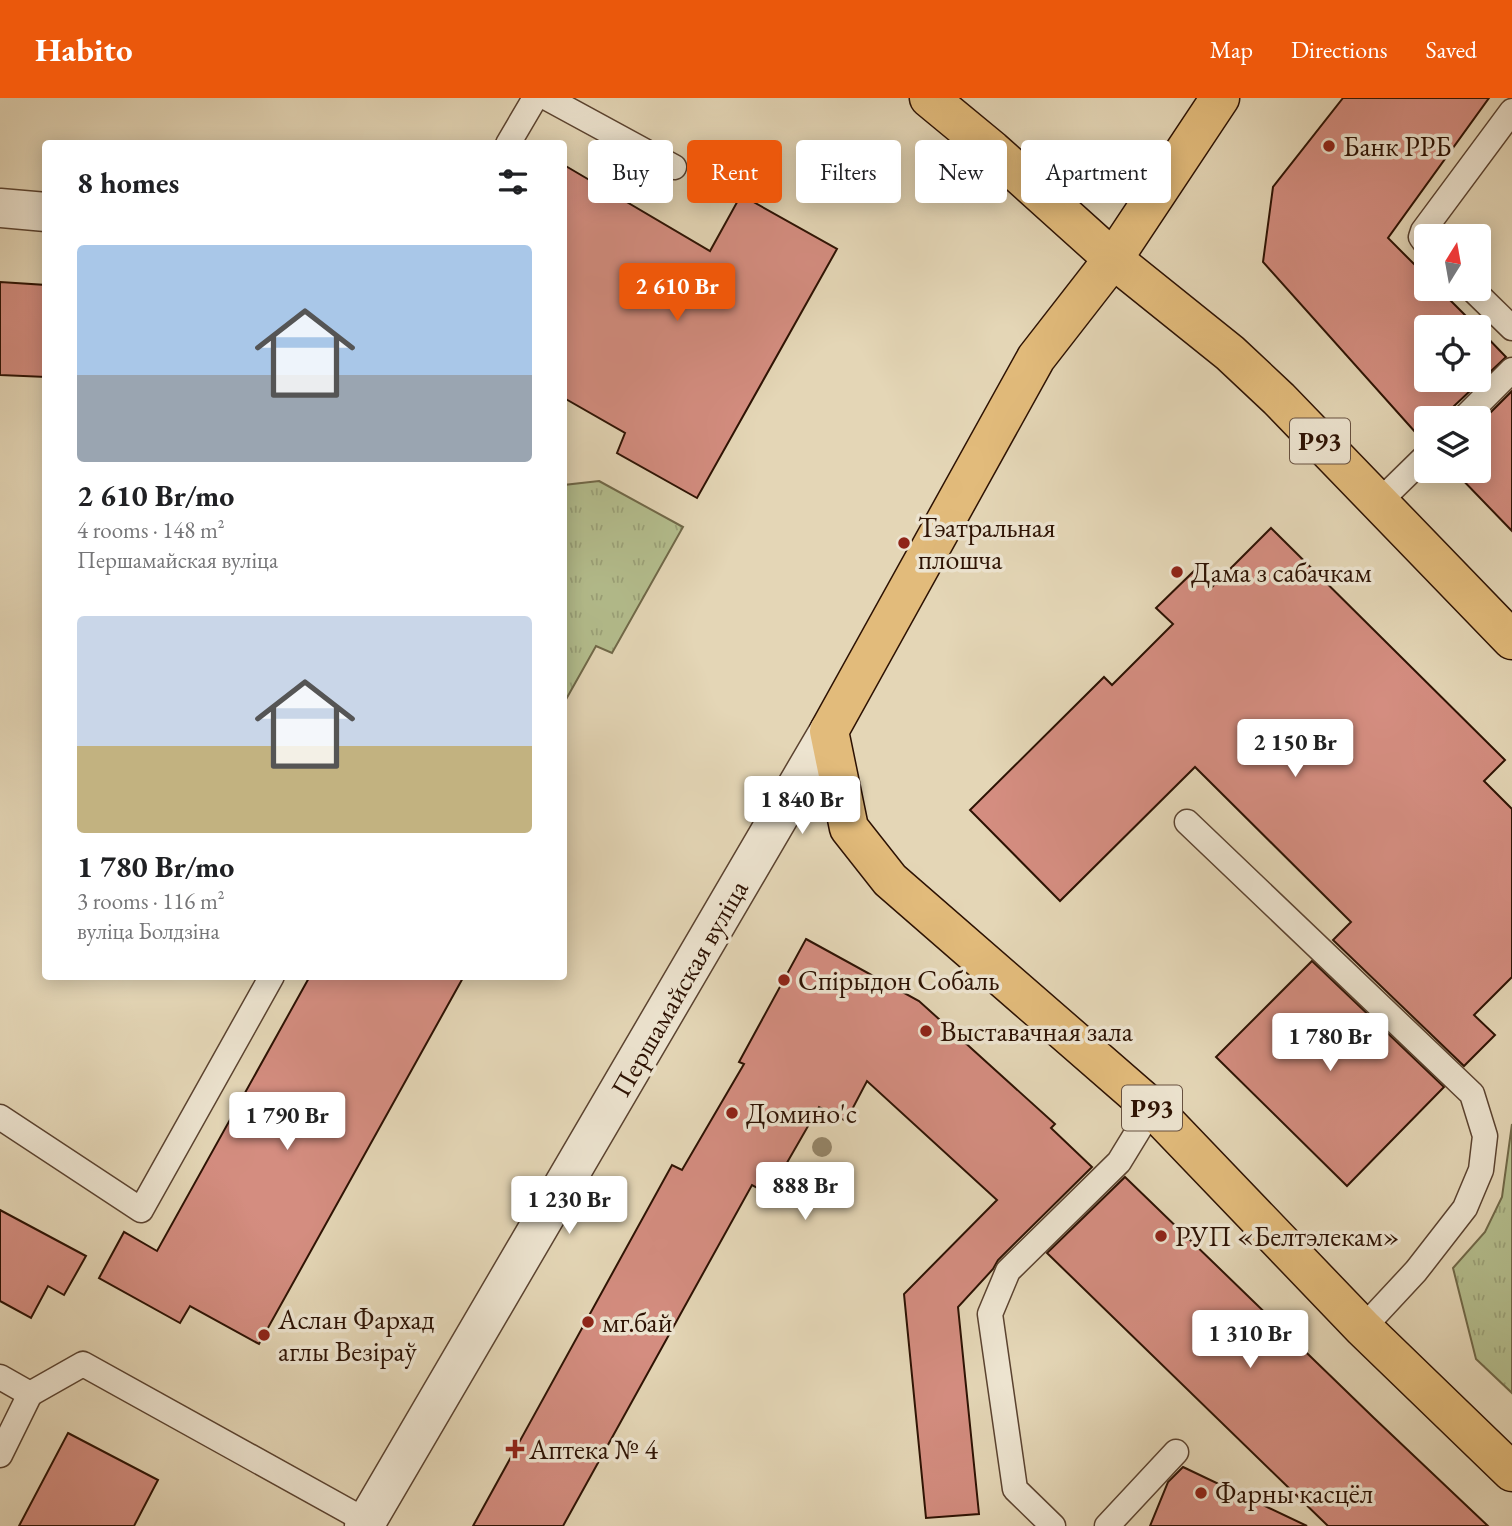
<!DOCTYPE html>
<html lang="en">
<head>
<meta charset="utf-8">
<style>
  :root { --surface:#fff; --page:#f6f6f6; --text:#202124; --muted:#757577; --accent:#ea580c }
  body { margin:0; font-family:"EB Garamond",serif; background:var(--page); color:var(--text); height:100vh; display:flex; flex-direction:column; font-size:26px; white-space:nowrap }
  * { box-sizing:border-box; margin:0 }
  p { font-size:23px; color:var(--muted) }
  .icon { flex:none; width:38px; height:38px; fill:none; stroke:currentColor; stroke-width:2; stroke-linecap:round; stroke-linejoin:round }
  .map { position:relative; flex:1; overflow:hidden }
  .side { position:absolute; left:42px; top:42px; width:525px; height:840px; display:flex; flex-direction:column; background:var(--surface); border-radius:7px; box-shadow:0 4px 18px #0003 }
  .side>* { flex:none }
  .banner { position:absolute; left:588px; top:42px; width:665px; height:63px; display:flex; gap:14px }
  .needle { width:46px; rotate:11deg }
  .tools { position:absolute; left:1414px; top:126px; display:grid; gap:14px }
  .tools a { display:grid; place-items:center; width:77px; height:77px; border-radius:7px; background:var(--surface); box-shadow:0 4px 18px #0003; font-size:35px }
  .price { position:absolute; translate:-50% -60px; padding:0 16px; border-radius:7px; background:#fff; color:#222; font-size:23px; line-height:46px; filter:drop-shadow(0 2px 4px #0008) }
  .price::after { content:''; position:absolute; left:50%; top:42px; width:21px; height:16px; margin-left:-10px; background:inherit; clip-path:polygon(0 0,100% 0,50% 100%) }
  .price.selected { background:var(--accent); color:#fff }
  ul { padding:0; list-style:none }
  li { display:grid; align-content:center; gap:14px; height:371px; padding:0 35px }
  li span { display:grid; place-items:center; height:217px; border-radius:7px; color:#555 }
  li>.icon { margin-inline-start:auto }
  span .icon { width:126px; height:126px; fill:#fffc; stroke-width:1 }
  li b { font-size:30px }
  h2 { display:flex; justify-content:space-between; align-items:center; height:84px; padding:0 35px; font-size:30px }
  .pill { padding:0 24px; border-radius:7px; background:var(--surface); box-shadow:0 4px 18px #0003; font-size:24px; line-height:63px }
  .pill.selected { background:var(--accent); color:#fff }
  header { display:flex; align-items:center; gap:42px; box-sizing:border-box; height:98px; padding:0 35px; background:var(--accent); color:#fff }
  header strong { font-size:33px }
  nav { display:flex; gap:38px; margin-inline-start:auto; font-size:24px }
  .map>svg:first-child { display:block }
  .grass { fill:url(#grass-tufts); stroke:#706848; stroke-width:2 }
  .building { fill:#d48d80; stroke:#2d1203; stroke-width:2 }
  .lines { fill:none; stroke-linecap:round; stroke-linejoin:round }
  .service-casing { stroke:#5b4330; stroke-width:27 }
  .minor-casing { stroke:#5b4330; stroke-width:41 }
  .primary-casing { stroke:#2d1203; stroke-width:41 }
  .service { stroke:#ede4d0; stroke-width:24 }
  .minor { stroke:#ede4d0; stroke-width:38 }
  .primary { stroke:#e2bb7b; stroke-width:38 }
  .tree { fill:#96876b }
  .poi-dot { fill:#8f2418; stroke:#ede4d0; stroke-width:2.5 }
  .labels { text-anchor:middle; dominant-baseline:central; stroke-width:7; stroke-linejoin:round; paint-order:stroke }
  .shield { fill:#ede4d0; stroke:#675140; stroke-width:2 }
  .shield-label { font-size:26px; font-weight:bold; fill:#2d1203 }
  .poi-label { font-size:28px; fill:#2d1203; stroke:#ede4d0; text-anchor:start }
  .street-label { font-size:28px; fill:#2d1203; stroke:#ede4d0 }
</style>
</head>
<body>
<header>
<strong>Habito</strong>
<nav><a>Map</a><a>Directions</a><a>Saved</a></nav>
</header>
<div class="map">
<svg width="1512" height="1428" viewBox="0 0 1512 1428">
  <defs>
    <pattern id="grass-tufts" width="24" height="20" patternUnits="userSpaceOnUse" patternTransform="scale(1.75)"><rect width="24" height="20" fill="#b4be8e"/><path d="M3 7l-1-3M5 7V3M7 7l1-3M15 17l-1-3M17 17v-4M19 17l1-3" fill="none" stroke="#9ba279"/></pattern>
  </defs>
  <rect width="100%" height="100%" fill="#e4d6b6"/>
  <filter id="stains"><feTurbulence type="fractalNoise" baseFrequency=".00286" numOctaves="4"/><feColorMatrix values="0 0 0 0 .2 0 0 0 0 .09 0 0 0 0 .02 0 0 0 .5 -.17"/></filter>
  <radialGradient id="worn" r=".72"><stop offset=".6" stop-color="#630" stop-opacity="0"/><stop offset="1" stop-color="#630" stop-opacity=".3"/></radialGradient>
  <g class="grass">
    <path d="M 599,383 L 683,429 L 612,555 L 596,548 L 564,605 L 564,387 Z"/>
    <path d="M 1512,1026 L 1512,1295 L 1476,1261 L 1453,1170 L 1485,1134 L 1502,1099 Z"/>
  </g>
  <g class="building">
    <path d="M 1343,0 L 1489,0 L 1388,140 L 1426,178 L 1426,191 L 1439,191 L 1477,229 L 1426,229 L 1426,282 L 1479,282 L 1479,231 L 1506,259 L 1453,309 L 1450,320 L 1426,320 L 1426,344 L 1416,335 L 1263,164 L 1273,89 Z"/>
    <path d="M 564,67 L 710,153 L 741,97 L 837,151 L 697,400 L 617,355 L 625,335 L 564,300 Z"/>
    <path d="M 0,184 L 46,187 L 46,279 L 0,277 Z"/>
    <path d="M 1512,293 L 1512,433 L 1454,373 L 1479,373 L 1479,326 Z"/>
    <path d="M 1271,430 L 1505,662 L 1484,683 L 1512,711 L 1512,879 L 1474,917 L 1495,937 L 1464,968 L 1333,842 L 1351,824 L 1195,669 L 1060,803 L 970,712 L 1104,579 L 1112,587 L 1173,526 L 1156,510 L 1194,473 L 1211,490 Z"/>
    <path d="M 806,841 L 919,903 L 1055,1026 L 1051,1030 L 1092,1069 L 998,1162 L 993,1171 L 958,1209 L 979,1416 L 926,1420 L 904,1196 L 997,1102 L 867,983 L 846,1023 L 819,1009 L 769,1096 L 752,1087 L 563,1428 L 473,1428 L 672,1067 L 682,1072 L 720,1007 L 744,966 L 739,964 Z"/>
    <path d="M 1312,863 L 1444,989 L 1347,1088 L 1216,959 Z"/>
    <path d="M 310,878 L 464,878 L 259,1246 L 190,1208 L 180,1225 L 99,1180 L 124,1134 L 157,1153 Z"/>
    <path d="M 1125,1079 L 1374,1320 L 1488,1428 L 1328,1428 L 1047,1155 Z"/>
    <path d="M 0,1112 L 86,1158 L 64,1197 L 48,1188 L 31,1220 L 0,1203 Z"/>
    <path d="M 68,1335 L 158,1382 L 134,1428 L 19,1428 Z"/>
    <path d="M 1183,1369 L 1307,1428 L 1150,1428 L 1168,1384 Z"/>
  </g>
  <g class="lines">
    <g class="service-casing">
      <g id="service">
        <path d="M 547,0 L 674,69"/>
        <path d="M 508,46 L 535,0"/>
        <path d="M 1426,146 L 1421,139 L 1423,133 L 1512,13"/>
        <path d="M 1472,191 L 1512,230"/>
        <path d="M 1464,320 L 1512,272"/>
        <path d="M 1380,403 L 1426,358"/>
        <path d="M 1187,724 L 1472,996 L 1485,1038 L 1481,1072 L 1465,1110 L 1416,1173 L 1363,1230"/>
        <path d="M 0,1019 L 141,1112 L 272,878"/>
        <path d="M 0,1279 L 30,1296 L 83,1266 L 368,1424"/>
        <path d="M 0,1357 L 30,1296"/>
        <path d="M 1053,1428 L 1015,1391 L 990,1216 L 1008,1173 L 1119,1064 L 1152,1010"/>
        <path d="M 1107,1428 L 1176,1354"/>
      </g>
    </g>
    <g class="minor-casing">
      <g id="minor">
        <path d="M 0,110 L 46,114"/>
        <path d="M 364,1428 L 829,633"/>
      </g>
    </g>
    <g class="primary-casing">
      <g id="primary">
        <path d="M 929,0 L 992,52 L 1113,161 L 1230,255 L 1279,301 L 1512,542"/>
        <path d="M 1220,0 L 1113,161 L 1036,260 L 829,633 L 849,730 L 890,782 L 1152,1010 L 1363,1230 L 1512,1374"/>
      </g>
    </g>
    <use href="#service" class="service"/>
    <use href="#minor" class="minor"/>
    <use href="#primary" class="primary"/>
  </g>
  <circle class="tree" cx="822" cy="1049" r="10"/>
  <g class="poi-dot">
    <circle cx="1329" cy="48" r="7"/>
    <circle cx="904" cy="445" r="7"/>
    <circle cx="1177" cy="474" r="7"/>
    <circle cx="784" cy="882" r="7"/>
    <circle cx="926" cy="933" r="7"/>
    <circle cx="732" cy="1015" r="7"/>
    <circle cx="1161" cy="1138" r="7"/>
    <circle cx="588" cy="1224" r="7"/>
    <circle cx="264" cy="1237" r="7"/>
    <path d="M511.5 1340.5h7v7h7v7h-7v7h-7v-7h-7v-7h7z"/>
    <circle cx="1201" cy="1395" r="7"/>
  </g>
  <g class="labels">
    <g class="shield">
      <rect x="1290" y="320.5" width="60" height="45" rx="5"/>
      <rect x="1122" y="987.5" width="60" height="45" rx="5"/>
    </g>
    <g class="shield-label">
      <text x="1320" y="343">Р93</text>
      <text x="1152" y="1010">Р93</text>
    </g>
    <g class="poi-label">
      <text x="1343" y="48">Банк РРБ</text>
      <text x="918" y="429">Тэатральная<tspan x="918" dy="32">плошча</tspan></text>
      <text x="1191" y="474">Дама з сабачкам</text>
      <text x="798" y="882">Спірыдон Собаль</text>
      <text x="940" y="933">Выставачная зала</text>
      <text x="746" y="1015">Домино'c</text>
      <text x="1175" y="1138">РУП «Белтэлекам»</text>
      <text x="278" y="1221">Аслан Фархад<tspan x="278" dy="32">аглы Везіраў</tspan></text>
      <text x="602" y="1224">мг.бай</text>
      <text x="529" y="1351">Аптека № 4</text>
      <text x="1215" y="1395">Фарны касцёл</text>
    </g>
    <g class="street-label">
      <text transform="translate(679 890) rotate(-60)">Першамайская вуліца</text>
    </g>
  </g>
  <rect width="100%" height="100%" filter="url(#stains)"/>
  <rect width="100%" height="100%" fill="url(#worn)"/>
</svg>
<div class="tools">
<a><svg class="needle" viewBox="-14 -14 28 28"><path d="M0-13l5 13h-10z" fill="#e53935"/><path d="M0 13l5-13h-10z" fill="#757577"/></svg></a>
<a><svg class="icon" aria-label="locate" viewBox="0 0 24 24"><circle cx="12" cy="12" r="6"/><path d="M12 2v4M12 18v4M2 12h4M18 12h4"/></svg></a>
<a><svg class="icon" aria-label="layers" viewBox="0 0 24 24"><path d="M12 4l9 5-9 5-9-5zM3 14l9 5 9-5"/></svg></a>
</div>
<b class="price selected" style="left:677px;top:225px">2 610 Br</b>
<b class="price" style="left:1295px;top:681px">2 150 Br</b>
<b class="price" style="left:802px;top:738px">1 840 Br</b>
<b class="price" style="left:1330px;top:975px">1 780 Br</b>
<b class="price" style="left:287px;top:1054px">1 790 Br</b>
<b class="price" style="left:805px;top:1124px">888 Br</b>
<b class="price" style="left:569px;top:1138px">1 230 Br</b>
<b class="price" style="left:1250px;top:1272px">1 310 Br</b>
<div class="banner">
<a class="pill">Buy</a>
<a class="pill selected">Rent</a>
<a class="pill">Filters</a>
<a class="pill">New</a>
<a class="pill">Apartment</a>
</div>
<section class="side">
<h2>8 homes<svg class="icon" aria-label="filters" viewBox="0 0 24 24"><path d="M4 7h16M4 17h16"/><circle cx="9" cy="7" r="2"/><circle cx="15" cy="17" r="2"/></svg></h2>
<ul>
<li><span style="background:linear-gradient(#a9c7e8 60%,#9aa5b1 0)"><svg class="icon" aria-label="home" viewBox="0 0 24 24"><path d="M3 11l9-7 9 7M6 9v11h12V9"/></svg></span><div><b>2 610 Br/mo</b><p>4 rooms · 148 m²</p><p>Першамайская вуліца</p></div></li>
<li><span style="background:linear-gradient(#c9d6e8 60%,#c2b280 0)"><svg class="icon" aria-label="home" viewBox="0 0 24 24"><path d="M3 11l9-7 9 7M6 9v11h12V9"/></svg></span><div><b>1 780 Br/mo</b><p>3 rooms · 116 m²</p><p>вуліца Болдзіна</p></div></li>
</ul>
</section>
</div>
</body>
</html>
